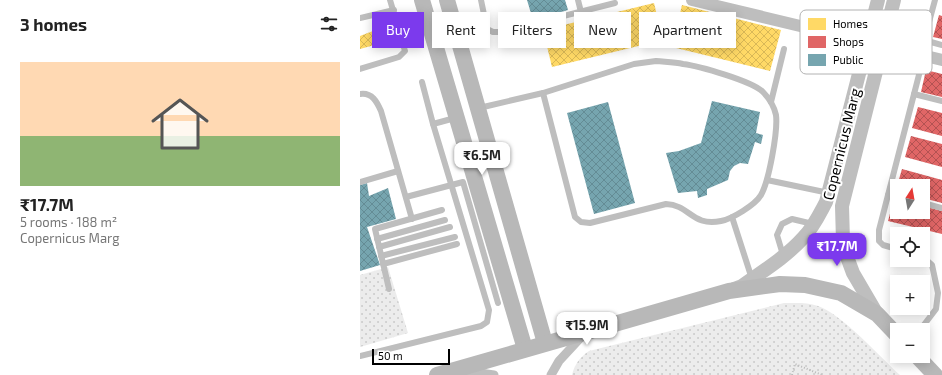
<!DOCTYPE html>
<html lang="en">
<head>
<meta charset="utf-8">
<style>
  :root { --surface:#fff; --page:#f2f2f2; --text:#222; --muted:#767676; --line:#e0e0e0; --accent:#7c3aed }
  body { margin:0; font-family:"Exo 2",sans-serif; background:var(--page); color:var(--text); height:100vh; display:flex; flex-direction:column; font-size:15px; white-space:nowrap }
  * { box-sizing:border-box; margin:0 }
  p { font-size:13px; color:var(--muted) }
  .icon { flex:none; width:22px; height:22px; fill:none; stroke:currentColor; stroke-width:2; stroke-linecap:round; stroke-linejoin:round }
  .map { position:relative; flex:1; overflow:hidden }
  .sheet { display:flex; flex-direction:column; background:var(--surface); width:360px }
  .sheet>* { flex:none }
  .top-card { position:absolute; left:12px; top:12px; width:380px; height:36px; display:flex; gap:8px }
  .needle { width:26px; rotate:11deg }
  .tools { position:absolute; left:530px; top:179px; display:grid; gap:8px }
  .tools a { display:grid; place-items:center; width:40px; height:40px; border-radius:0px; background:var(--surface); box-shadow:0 2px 10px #0003; font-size:20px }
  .scale { position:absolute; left:12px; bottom:10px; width:78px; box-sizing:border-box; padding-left:4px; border:2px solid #000; border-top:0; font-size:11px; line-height:14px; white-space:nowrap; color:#000; -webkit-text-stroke:3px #fff; paint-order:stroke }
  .price { position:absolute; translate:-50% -34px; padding:0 9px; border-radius:8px; background:#fff; color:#222; font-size:13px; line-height:26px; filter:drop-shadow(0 1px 2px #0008) }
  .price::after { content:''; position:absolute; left:50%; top:24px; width:12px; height:9px; margin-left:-6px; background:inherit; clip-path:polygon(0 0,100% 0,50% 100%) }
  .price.on { background:var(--accent); color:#fff }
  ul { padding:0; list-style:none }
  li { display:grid; align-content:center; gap:8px; height:212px; padding:0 20px }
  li+li { border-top:1px solid var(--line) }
  li span { display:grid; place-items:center; height:124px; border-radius:0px; color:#555 }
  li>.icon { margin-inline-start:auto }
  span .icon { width:72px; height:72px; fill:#fffc; stroke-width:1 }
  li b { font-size:17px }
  h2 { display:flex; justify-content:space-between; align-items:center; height:48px; padding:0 20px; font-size:17px }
  .tag { padding:0 14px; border-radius:0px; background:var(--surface); box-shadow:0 2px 10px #0003; font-size:14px; line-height:36px }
  .tag.on { background:var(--accent); color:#fff }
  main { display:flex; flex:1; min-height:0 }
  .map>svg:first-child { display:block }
  .park { fill:url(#park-dots) }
  .homes { fill:url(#homes-cross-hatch) }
  .shops { fill:url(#shops-cross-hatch) }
  .public { fill:url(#public-cross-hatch) }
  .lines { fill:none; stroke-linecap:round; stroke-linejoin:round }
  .path { stroke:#b9b9b9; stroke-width:2; stroke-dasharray:1 2; stroke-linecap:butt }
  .service { stroke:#bebebe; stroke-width:6 }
  .pedestrian { stroke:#bebebe; stroke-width:9 }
  .minor { stroke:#bebebe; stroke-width:12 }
  .tertiary { stroke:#bebebe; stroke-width:14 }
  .secondary { stroke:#b8b8b8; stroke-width:16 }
  .labels { text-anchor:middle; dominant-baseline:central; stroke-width:4; stroke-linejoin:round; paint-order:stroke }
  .street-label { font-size:15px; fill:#000; stroke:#fff }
  .key { fill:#fff; stroke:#b2b2b2; stroke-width:1 }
  .key-label { font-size:11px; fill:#000 }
</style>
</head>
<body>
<main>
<section class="sheet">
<h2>3 homes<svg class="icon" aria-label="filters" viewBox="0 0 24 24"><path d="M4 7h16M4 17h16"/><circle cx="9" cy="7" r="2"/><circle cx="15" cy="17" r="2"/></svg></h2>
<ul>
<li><span style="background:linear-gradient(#ffd9b3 60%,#8fb573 0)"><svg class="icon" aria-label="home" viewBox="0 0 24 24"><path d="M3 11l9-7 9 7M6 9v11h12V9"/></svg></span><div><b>₹17.7M</b><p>5 rooms · 188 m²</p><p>Copernicus Marg</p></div></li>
</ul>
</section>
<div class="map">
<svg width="582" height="375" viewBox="0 0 582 375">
  <defs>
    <pattern id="park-dots" width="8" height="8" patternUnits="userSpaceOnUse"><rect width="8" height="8" fill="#ececec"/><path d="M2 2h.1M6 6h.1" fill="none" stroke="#c9c9c9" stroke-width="1.8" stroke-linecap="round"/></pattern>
    <pattern id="homes-cross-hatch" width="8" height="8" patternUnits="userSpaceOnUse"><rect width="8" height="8" fill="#ffd966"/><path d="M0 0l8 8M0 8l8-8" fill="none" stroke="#d9b857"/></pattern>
    <pattern id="shops-cross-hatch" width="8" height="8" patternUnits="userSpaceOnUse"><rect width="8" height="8" fill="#e06666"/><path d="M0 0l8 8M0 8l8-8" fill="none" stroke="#b35252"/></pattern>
    <pattern id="public-cross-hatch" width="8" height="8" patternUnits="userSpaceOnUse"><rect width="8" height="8" fill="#76a5af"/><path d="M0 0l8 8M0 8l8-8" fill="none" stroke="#648c95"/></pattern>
  </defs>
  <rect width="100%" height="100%" fill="#fff"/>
  <g class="park">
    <path d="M 28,267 L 48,333 L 0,347 L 0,275 Z"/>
    <path d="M 424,303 C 435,303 447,302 458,306 C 483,315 519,356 540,375 L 212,375 C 215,364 219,358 229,351 Z"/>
  </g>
  <g class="homes">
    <path d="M 294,3 L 303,40 L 192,67 L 183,30 Z"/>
    <path d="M 322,5 L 421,30 L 410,71 L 312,47 Z"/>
    <path d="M 18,29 L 22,43 L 0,49 L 0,36 Z"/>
  </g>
  <g class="shops">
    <path d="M 579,15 L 582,16 L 582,39 L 573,37 Z"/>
    <path d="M 566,70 L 582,74 L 582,97 L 561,92 Z"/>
    <path d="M 558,107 L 582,113 L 582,136 L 552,128 Z"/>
    <path d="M 551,136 L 582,144 L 582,167 L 545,157 Z"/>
    <path d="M 542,169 L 582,180 L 582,203 L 563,198 L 563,186 L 537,186 Z"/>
    <path d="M 534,199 L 537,200 L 537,212 L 563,212 L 563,206 L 582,211 L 582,234 L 528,221 Z"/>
  </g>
  <g class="public">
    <path d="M 167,0 L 205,0 L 208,10 L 173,20 Z"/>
    <path d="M 352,101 L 400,112 L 396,133 L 403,135 L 401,144 L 395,142 L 388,164 L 380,163 L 374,166 L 370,171 L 368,180 L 347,189 L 347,195 L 338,198 L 337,191 L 318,193 L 306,153 L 319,151 L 341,143 Z"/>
    <path d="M 248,102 L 275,203 L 234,214 L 207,113 Z"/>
    <path d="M 7,183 L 9,196 L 28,188 L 36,219 L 7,227 L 20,265 L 0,271 L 0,185 Z"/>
  </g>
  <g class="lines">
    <path class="path" d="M 432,375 L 435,364 L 462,375"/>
    <g class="service">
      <path d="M 121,0 L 127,29 L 133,32 L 140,32 L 255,3"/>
      <path d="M 218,0 L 221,12"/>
      <path d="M 575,0 L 565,37 L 571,42 L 582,45"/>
      <path d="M 0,18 L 34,10"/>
      <path d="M 296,61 C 305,62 314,62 323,64 C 339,66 392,81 403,92 C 409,98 414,106 416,115 C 418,131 409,181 401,195 C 395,205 372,219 361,221 C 332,227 330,205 306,204 L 230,223 L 221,222 L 215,217 L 183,93 L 274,64 Z"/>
      <path d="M 0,69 L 39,57 L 45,51 L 30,0"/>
      <path d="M 0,94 C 12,92 17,102 21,111 L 52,219"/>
      <path d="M 554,94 L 582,101"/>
      <path d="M 411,102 L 424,49"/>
      <path d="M 119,108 L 183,93"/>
      <path d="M 73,124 L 95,118"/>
      <path d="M 407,180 L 469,193"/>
      <path d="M 0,182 L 38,171"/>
      <path d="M 528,195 L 537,197"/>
      <path d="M 46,197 L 103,182 L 138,303"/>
      <path d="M 563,203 L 582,208"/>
      <path d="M 372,217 L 392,279"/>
      <path d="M 17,239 L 85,220"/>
      <path d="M 19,247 L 90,227"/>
      <path d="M 537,249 L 523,245 L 519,241 L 519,230 L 561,67"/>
      <path d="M 423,255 L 417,235 L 422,224 L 432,219 L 453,224"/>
      <path d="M 21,256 L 95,237"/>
      <path d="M 23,264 L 97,244"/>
      <path d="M 29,289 L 15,229 L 82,210"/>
      <path d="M 560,330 L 576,309 L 578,293 L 572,265 L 563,257"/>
      <path d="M 0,356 L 121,326 L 127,322 L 129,310 L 73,124 L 62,82"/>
    </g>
    <g class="pedestrian">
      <path d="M 106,371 L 134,375"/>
      <path d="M 191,375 L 199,361 L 224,334"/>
    </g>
    <path class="minor" d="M 332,0 L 582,60"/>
    <g class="tertiary">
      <path d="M 374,289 L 382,286 C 403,271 426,257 443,238 C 453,228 459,215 466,202 L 518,0"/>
      <path d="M 517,314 L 493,273 L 486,254 L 483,241 L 482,206 L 534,0"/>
    </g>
    <g class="secondary">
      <path d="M 62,0 L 165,349"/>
      <path d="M 87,0 L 185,343"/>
      <path d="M 557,356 L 575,375"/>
      <path d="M 77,375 L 369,291 L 420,284 L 445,285 L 481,293 L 517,314 L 537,335"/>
    </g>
  </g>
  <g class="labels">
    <g class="street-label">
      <text transform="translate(481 144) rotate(-76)">Copernicus Marg</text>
    </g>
  </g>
  <rect x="440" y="10" width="132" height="64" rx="6" class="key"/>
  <rect x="448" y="18" width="18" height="12" fill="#ffd966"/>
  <rect x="448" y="36" width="18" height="12" fill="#e06666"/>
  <rect x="448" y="54" width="18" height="12" fill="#76a5af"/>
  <g class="key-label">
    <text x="473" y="28">Homes</text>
    <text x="473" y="46">Shops</text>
    <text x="473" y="64">Public</text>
  </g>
</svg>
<div class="tools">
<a><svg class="needle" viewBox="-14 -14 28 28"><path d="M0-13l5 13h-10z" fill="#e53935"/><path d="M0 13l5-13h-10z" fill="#767676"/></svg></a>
<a><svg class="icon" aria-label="locate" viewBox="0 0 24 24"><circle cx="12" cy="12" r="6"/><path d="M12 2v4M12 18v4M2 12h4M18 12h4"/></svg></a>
<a>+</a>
<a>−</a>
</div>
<div class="scale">50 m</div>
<b class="price" style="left:122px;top:176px">₹6.5M</b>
<b class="price on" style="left:477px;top:267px">₹17.7M</b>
<b class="price" style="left:227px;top:346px">₹15.9M</b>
<div class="top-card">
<a class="tag on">Buy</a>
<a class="tag">Rent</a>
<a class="tag">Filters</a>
<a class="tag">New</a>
<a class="tag">Apartment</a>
</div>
</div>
</main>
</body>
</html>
